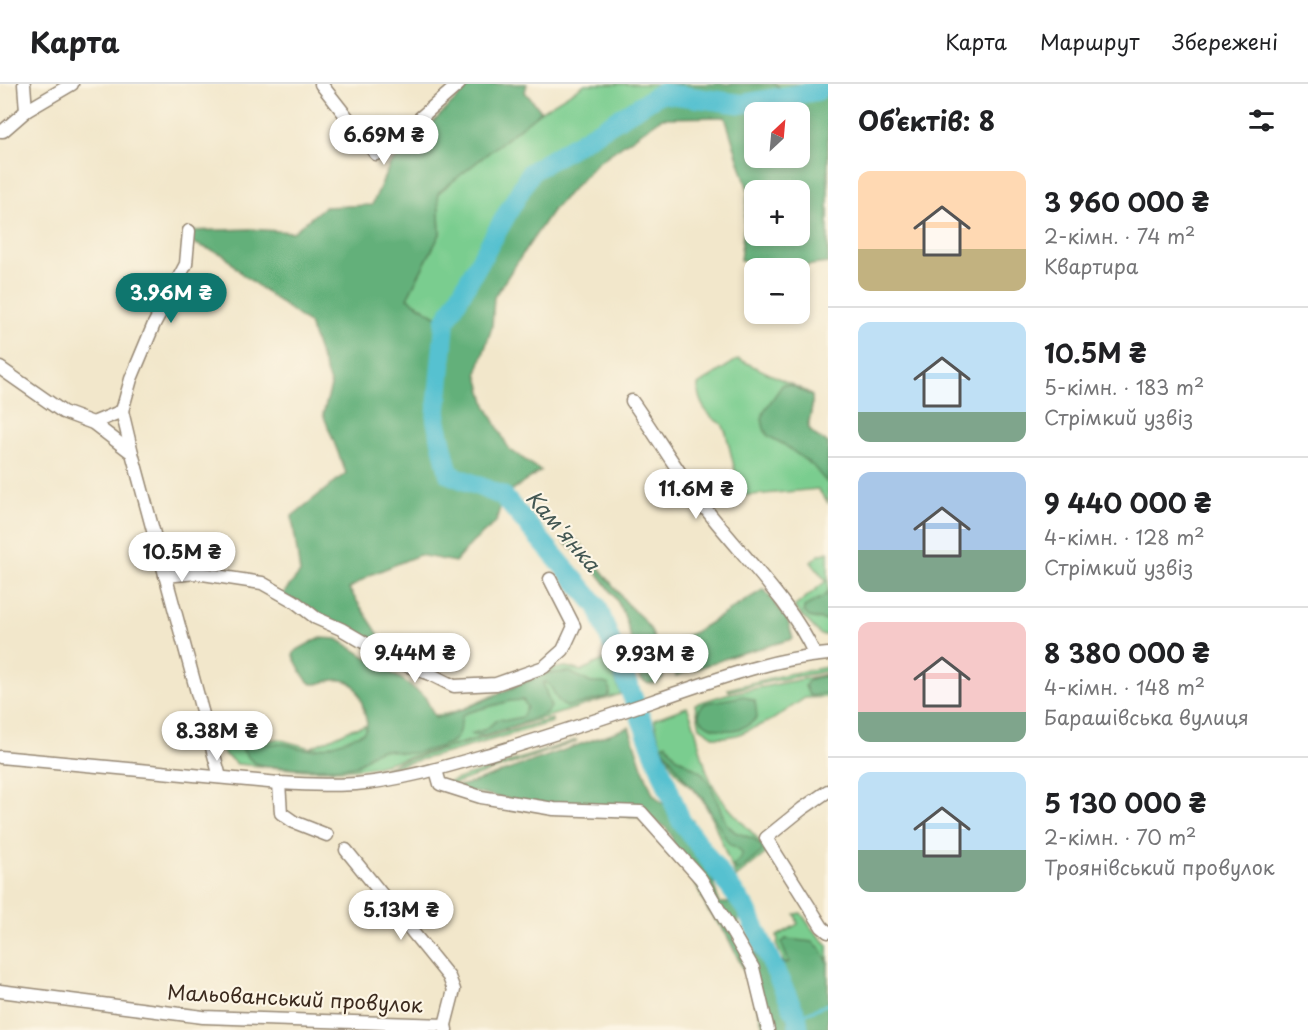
<!DOCTYPE html>
<html lang="uk">
<head>
<meta charset="utf-8">
<style>
  :root { --surface:#fff; --page:#f2f2f2; --text:#202124; --muted:#757577; --line:#e0e0e0; --accent:#0f766e }
  body { margin:0; font-family:"Playpen Sans",sans-serif; background:var(--page); color:var(--text); height:100vh; display:flex; flex-direction:column; font-size:22px; white-space:nowrap }
  * { box-sizing:border-box; margin:0 }
  p { font-size:20px; color:var(--muted) }
  .icon { flex:none; width:33px; height:33px; fill:none; stroke:currentColor; stroke-width:2; stroke-linecap:round; stroke-linejoin:round }
  .map { position:relative; flex:1; overflow:hidden }
  .side { display:flex; flex-direction:column; background:var(--surface); width:480px }
  .side>* { flex:none }
  .needle { width:39px; rotate:26deg }
  .tools { position:absolute; left:744px; top:18px; display:grid; gap:12px }
  .tools a { display:grid; place-items:center; width:66px; height:66px; border-radius:12px; background:var(--surface); box-shadow:0 3px 9px #0003; font-size:30px }
  .price { position:absolute; translate:-50% -51px; padding:0 14px; border-radius:21px; background:#fff; color:#222; font-size:20px; line-height:39px; filter:drop-shadow(0 2px 3px #0008) }
  .price::after { content:''; position:absolute; left:50%; top:36px; width:18px; height:14px; margin-left:-9px; background:inherit; clip-path:polygon(0 0,100% 0,50% 100%) }
  .price.active { background:var(--accent); color:#fff }
  ul { padding:0; list-style:none }
  li { display:flex; align-items:center; gap:18px; height:150px; padding:0 30px }
  li+li { border-top:2px solid var(--line) }
  li span { display:grid; place-items:center; flex:none; width:168px; height:120px; border-radius:12px; color:#555 }
  li>.icon { margin-inline-start:auto }
  span .icon { width:72px; height:72px; fill:#fffc; stroke-width:1 }
  li b { font-size:26px }
  h2 { display:flex; justify-content:space-between; align-items:center; height:72px; padding:0 30px; font-size:26px }
  header { display:flex; align-items:center; gap:36px; box-sizing:border-box; height:84px; padding:0 30px; background:var(--surface); border-bottom:2px solid var(--line) }
  header strong { font-size:28px }
  nav { display:flex; gap:33px; margin-inline-start:auto; font-size:21px }
  main { display:flex; flex:1; min-height:0 }
  .map>svg:first-child { display:block }
  .green { fill:#7acd8f; stroke:#5a7c56; stroke-width:1.5 }
  .forest { fill:#63b07a; stroke:#4f6d4c; stroke-width:1.5; fill-rule:evenodd }
  .lines { fill:none; stroke-linecap:round; stroke-linejoin:round }
  .stream { stroke:#56c1d0; stroke-width:3 }
  .river { stroke:#56c1d0; stroke-width:20 }
  .minor-casing { stroke:#968874; stroke-width:15 }
  .minor { stroke:#fff; stroke-width:12 }
  .labels { text-anchor:middle; dominant-baseline:central; stroke-width:4.5; stroke-linejoin:round; paint-order:stroke }
  .street-label { font-size:20px; fill:#3b2a1e; stroke:#fcf5e5 }
  .water-label { font-size:21px; font-style:italic; fill:#435753; stroke:#fcf5e5 }
</style>
</head>
<body>
<header>
<strong>Карта</strong>
<nav><a>Карта</a><a>Маршрут</a><a>Збережені</a></nav>
</header>
<main>
<div class="map">
<svg width="828" height="946" viewBox="0 0 828 946">
  <rect width="100%" height="100%" fill="#fcf5e5"/>
  <filter id="ink" filterUnits="userSpaceOnUse"><feTurbulence type="fractalNoise" baseFrequency=".0167" numOctaves="2"/><feDisplacementMap in="SourceGraphic" scale="12" xChannelSelector="R" yChannelSelector="G"/><feConvolveMatrix kernelMatrix="1 2 1 2 8 2 1 2 1" color-interpolation-filters="sRGB"/></filter>
  <filter id="wash" filterUnits="userSpaceOnUse"><feTurbulence type="fractalNoise" baseFrequency=".008" numOctaves="4" result="noise"/><feDisplacementMap in="SourceGraphic" scale="24" xChannelSelector="R" yChannelSelector="G"/><feGaussianBlur stdDeviation="1.35" result="paint"/><feColorMatrix in="noise" values="0 0 0 0 0 0 0 0 0 0 0 0 0 0 0 0 0 1.4 0 .05"/><feComposite in="paint" operator="in"/></filter>
  <g filter="url(#wash)">
    <rect width="100%" height="100%" fill="#f2e7cb"/>
    <g class="green">
      <path d="M 585,0 L 665,0 L 661,9 L 531,88 L 445,238 L 407,214 L 440,150 L 438,109 L 541,27 Z"/>
      <path d="M 775,0 L 821,0 L 817,7 L 789,12 Z"/>
      <path d="M 738,275 L 808,308 L 812,312 C 815,340 794,341 828,359 L 828,419 L 818,405 L 741,412 L 726,349 L 722,340 C 707,333 697,317 698,301 Z"/>
      <path d="M 828,468 L 828,551 L 821,551 L 794,523 L 826,497 L 811,478 L 819,471 Z"/>
      <path d="M 607,574 L 621,610 L 456,661 L 372,683 L 341,686 L 305,686 L 237,680 L 224,670 L 217,658 L 243,650 L 264,657 L 278,655 L 310,664 L 351,645 L 394,635 L 446,630 L 463,625 L 553,585 L 566,583 L 581,587 Z"/>
      <path d="M 828,583 L 828,587 L 772,597 L 729,607 L 728,605 L 787,590 Z"/>
      <path d="M 828,590 L 828,613 L 805,614 L 772,636 L 737,651 L 724,653 L 715,653 L 700,643 L 695,620 L 727,610 Z"/>
      <path d="M 687,623 C 700,648 699,675 712,699 C 725,725 748,742 766,764 L 765,770 L 736,793 C 723,767 717,737 700,713 C 696,707 691,704 687,700 C 668,682 659,660 654,635 Z"/>
      <path d="M 552,635 L 552,638 L 458,666 L 384,685 L 399,678 Z"/>
      <path d="M 577,656 L 575,658 L 453,700 L 448,698 Z"/>
      <path d="M 801,829 L 812,845 L 828,861 L 828,878 C 810,846 812,865 786,855 L 789,878 L 782,879 L 783,875 L 777,862 L 778,855 L 777,852 L 798,840 L 795,830 Z"/>
    </g>
    <g class="forest">
      <path d="M 472,0 L 527,0 L 525,8 L 541,27 L 438,109 L 440,150 L 407,214 L 445,238 L 531,88 L 661,9 L 665,0 L 775,0 L 789,12 L 817,7 L 821,0 L 828,0 L 828,179 L 788,184 L 740,176 L 748,106 L 725,33 L 662,34 L 597,79 L 551,128 L 494,213 L 492,243 L 477,289 L 486,321 L 509,365 L 541,387 L 503,412 L 496,438 L 472,459 L 455,478 L 419,471 L 370,491 L 349,505 L 396,577 L 282,511 L 300,489 L 292,432 L 346,389 L 323,330 L 331,302 L 309,240 L 242,190 L 224,171 L 188,157 L 189,147 L 250,145 L 293,148 L 324,123 L 372,121 L 390,80 ZM 754,28 L 800,28 L 800,74 L 754,74 ZM 754,106 L 800,106 L 800,152 L 754,152 Z"/>
      <path d="M 783,300 L 793,302 L 812,312 C 815,340 794,341 828,359 L 828,400 L 813,382 L 783,360 L 768,352 L 764,345 L 762,335 L 764,327 Z"/>
      <path d="M 567,454 L 579,458 L 629,522 L 642,534 L 651,546 L 663,581 L 663,593 C 656,601 648,602 640,594 C 634,575 632,555 626,536 C 618,512 588,474 566,460 L 565,458 Z"/>
      <path d="M 764,505 L 788,537 L 793,555 L 735,571 L 676,592 L 668,567 L 669,558 L 695,548 Z"/>
      <path d="M 828,507 L 828,537 L 809,533 L 804,528 L 804,523 L 823,513 Z"/>
      <path d="M 319,554 L 337,555 L 403,596 L 425,613 L 435,633 L 441,633 L 452,630 L 548,589 L 570,588 L 591,599 L 604,599 L 609,601 L 610,609 L 607,613 L 567,623 C 554,619 556,605 546,598 L 543,599 L 551,623 L 545,630 C 530,635 483,657 471,650 L 486,645 L 498,635 L 508,636 L 522,633 L 527,623 L 523,616 L 510,617 L 466,629 L 462,632 C 461,639 460,648 456,654 C 449,663 414,670 403,669 C 395,668 388,665 380,666 C 371,668 365,677 357,681 C 344,686 267,685 255,679 C 248,675 244,668 240,661 L 243,655 C 251,653 257,659 265,660 C 273,660 281,659 289,661 C 296,663 303,666 311,665 C 327,664 345,656 360,650 C 367,647 368,642 366,635 C 360,612 359,590 328,597 C 322,598 316,602 310,599 C 304,596 297,579 293,572 L 295,567 Z"/>
      <path d="M 828,592 L 828,609 L 813,612 L 809,611 L 805,602 C 809,592 819,593 828,592 Z"/>
      <path d="M 744,612 L 755,617 L 757,633 C 733,663 679,635 706,619 Z"/>
      <path d="M 629,643 L 642,683 L 653,710 L 662,719 L 686,731 L 693,737 L 695,753 L 706,772 L 719,819 L 733,819 L 740,827 L 738,842 L 740,851 L 766,883 L 783,916 L 790,946 L 764,946 L 750,899 L 726,850 L 708,826 L 690,789 L 675,766 L 671,751 L 667,745 L 653,735 L 556,724 L 452,704 L 477,697 Z"/>
      <path d="M 666,659 L 676,673 L 702,689 L 711,702 L 726,739 L 735,748 L 754,755 L 762,763 L 762,768 L 740,786 L 736,787 L 733,782 L 741,774 L 742,769 L 739,765 L 729,760 L 702,713 L 687,698 L 663,664 L 663,661 Z"/>
      <path d="M 786,855 L 813,858 L 821,865 L 828,878 L 828,946 L 806,946 L 803,924 L 781,881 L 789,878 L 781,859 Z"/>
    </g>
    <g class="lines">
      <path class="stream" d="M 797,933 L 828,920"/>
      <path class="river" d="M 799,946 L 797,933 L 746,825 L 681,737 L 597,522 L 503,412 L 449,390 L 436,336 L 445,238 L 531,88 L 661,9 L 742,20 L 817,7 L 821,0"/>
    </g>
  </g>
  <g filter="url(#ink)">
    <g class="lines">
      <g class="minor-casing">
        <g id="minor">
          <path d="M 24,0 L 26,27"/>
          <path d="M 321,0 L 376,70 L 403,55 L 420,34 L 459,0"/>
          <path d="M 0,47 L 3,47 L 26,27 L 72,0"/>
          <path d="M 0,284 L 63,328 L 93,339 L 132,369 L 220,693"/>
          <path d="M 632,317 C 656,351 677,387 702,420 C 738,468 791,517 815,571"/>
          <path d="M 122,327 L 131,295 L 154,240 L 186,180 L 189,147"/>
          <path d="M 93,339 L 122,327 L 132,369"/>
          <path d="M 165,492 L 196,489 L 262,499 L 294,517 L 316,534 L 341,545 L 396,577 L 432,591 L 454,602 L 496,600 L 544,583 L 563,566 L 574,542 L 550,495"/>
          <path d="M 0,673 L 279,699 C 304,700 330,702 356,700 C 403,696 448,682 493,669 C 547,653 600,635 653,617 C 709,598 768,575 828,570"/>
          <path d="M 436,686 L 440,700 L 481,713 L 554,725 L 641,728 L 701,795 L 753,884 L 768,946"/>
          <path d="M 279,699 L 281,729 L 294,738 L 327,751"/>
          <path d="M 828,707 L 802,725 L 766,754 L 822,843 L 828,848"/>
          <path d="M 346,766 L 449,893 L 454,906 L 445,941 L 446,946"/>
          <path d="M 0,907 L 203,933 L 445,941"/>
        </g>
      </g>
      <use href="#minor" class="minor"/>
    </g>
  </g>
  <g class="labels">
    <g class="street-label">
      <text transform="translate(295 914) rotate(3)">Мальованський провулок</text>
    </g>
    <g class="water-label">
      <text transform="translate(564 446) rotate(49)">Кам'янка</text>
    </g>
  </g>
</svg>
<div class="tools">
<a><svg class="needle" viewBox="-14 -14 28 28"><path d="M0-13l5 13h-10z" fill="#e53935"/><path d="M0 13l5-13h-10z" fill="#757577"/></svg></a>
<a>+</a>
<a>−</a>
</div>
<b class="price" style="left:384px;top:82px">6.69M ₴</b>
<b class="price active" style="left:171px;top:240px">3.96M ₴</b>
<b class="price" style="left:696px;top:436px">11.6M ₴</b>
<b class="price" style="left:182px;top:499px">10.5M ₴</b>
<b class="price" style="left:415px;top:600px">9.44M ₴</b>
<b class="price" style="left:655px;top:601px">9.93M ₴</b>
<b class="price" style="left:217px;top:678px">8.38M ₴</b>
<b class="price" style="left:401px;top:857px">5.13M ₴</b>
</div>
<section class="side">
<h2>Об’єктів: 8<svg class="icon" aria-label="filters" viewBox="0 0 24 24"><path d="M4 7h16M4 17h16"/><circle cx="9" cy="7" r="2"/><circle cx="15" cy="17" r="2"/></svg></h2>
<ul>
<li><span style="background:linear-gradient(#ffd9b3 65%,#c2b280 0)"><svg class="icon" aria-label="home" viewBox="0 0 24 24"><path d="M3 11l9-7 9 7M6 9v11h12V9"/></svg></span><div><b>3 960 000 ₴</b><p>2-кімн. · 74 m²</p><p>Квартира</p></div></li>
<li><span style="background:linear-gradient(#bfe0f5 75%,#7fa58c 0)"><svg class="icon" aria-label="home" viewBox="0 0 24 24"><path d="M3 11l9-7 9 7M6 9v11h12V9"/></svg></span><div><b>10.5M ₴</b><p>5-кімн. · 183 m²</p><p>Стрімкий узвіз</p></div></li>
<li><span style="background:linear-gradient(#a9c7e8 65%,#7fa58c 0)"><svg class="icon" aria-label="home" viewBox="0 0 24 24"><path d="M3 11l9-7 9 7M6 9v11h12V9"/></svg></span><div><b>9 440 000 ₴</b><p>4-кімн. · 128 m²</p><p>Стрімкий узвіз</p></div></li>
<li><span style="background:linear-gradient(#f6c9c9 75%,#7fa58c 0)"><svg class="icon" aria-label="home" viewBox="0 0 24 24"><path d="M3 11l9-7 9 7M6 9v11h12V9"/></svg></span><div><b>8 380 000 ₴</b><p>4-кімн. · 148 m²</p><p>Барашівська вулиця</p></div></li>
<li><span style="background:linear-gradient(#bfe0f5 65%,#7fa58c 0)"><svg class="icon" aria-label="home" viewBox="0 0 24 24"><path d="M3 11l9-7 9 7M6 9v11h12V9"/></svg></span><div><b>5 130 000 ₴</b><p>2-кімн. · 70 m²</p><p>Троянівський провулок</p></div></li>
</ul>
</section>
</main>
</body>
</html>
